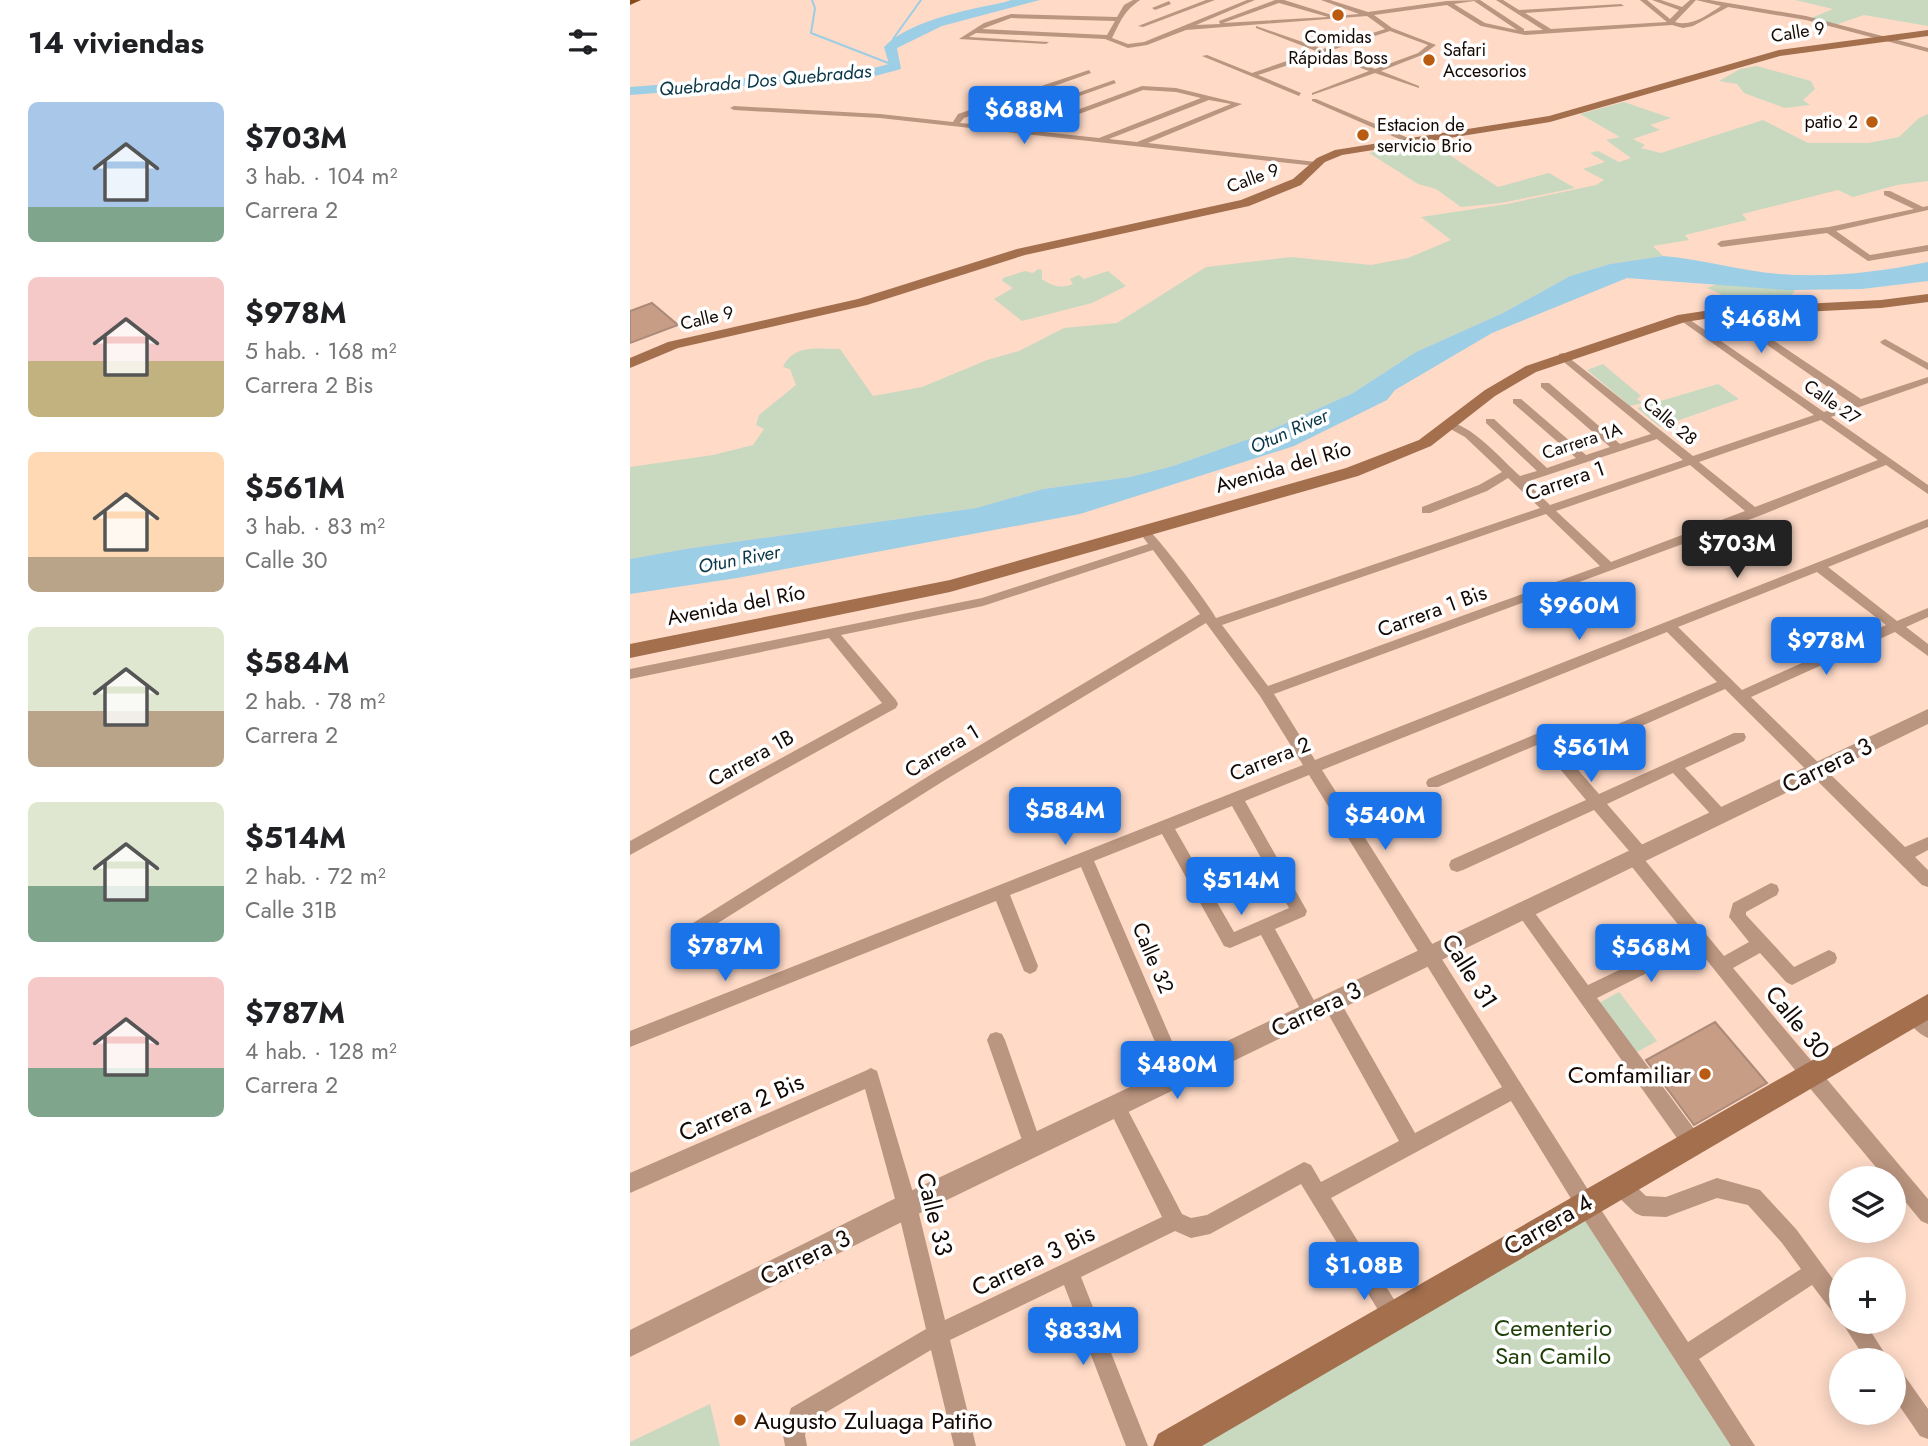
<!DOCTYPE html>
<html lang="es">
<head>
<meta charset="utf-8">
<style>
  :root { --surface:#fff; --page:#f6f6f6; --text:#202124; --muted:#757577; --accent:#1a73e8 }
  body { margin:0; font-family:Jost,sans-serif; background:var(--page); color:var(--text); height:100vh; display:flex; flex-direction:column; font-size:26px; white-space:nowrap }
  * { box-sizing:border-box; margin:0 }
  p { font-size:23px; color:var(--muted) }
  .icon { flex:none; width:38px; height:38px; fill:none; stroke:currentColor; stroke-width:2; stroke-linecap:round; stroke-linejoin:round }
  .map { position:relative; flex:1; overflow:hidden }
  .side { display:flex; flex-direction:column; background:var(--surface); width:630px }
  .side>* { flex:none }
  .buttons { position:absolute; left:1199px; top:1166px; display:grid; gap:14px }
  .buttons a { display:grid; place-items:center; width:77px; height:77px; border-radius:50%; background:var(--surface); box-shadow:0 4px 18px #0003; font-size:35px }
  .price { position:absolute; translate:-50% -60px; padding:0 16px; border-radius:7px; background:var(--accent); color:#fff; font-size:23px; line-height:46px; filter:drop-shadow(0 2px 4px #0008) }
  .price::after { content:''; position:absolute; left:50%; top:42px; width:21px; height:16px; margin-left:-10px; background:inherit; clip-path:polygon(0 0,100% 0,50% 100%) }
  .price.active { background:#222; color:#fff }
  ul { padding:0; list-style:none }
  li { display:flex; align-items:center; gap:21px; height:175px; padding:0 28px }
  li span { display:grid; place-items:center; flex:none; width:196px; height:140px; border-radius:10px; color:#555 }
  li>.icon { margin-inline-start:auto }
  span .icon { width:84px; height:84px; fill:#fffc; stroke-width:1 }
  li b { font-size:30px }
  h2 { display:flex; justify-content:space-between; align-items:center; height:84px; padding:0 28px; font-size:30px }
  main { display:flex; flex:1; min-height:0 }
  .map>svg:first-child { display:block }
  .green { fill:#c8d9c0 }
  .water { fill:#9ccee5 }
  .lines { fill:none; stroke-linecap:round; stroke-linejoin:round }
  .stream { stroke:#9ccee5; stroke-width:2 }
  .river { fill:#9ccee5; fill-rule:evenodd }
  .building { fill:#c89d86; stroke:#ab8a78; stroke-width:2 }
  .minor { fill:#ba957f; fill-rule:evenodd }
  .tertiary { fill:#ba957f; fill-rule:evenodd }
  .secondary { fill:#a36f4d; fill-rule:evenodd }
  .trunk { fill:#864a1c; fill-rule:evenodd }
  .poi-dot { fill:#ba5b12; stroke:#fff; stroke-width:2.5 }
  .labels { text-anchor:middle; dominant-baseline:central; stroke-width:7; stroke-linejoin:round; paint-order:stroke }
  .far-street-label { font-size:18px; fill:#150904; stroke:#fff }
  .far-poi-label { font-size:18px; fill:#150904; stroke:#fff; text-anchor:start }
  .far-water-label { font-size:19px; font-style:italic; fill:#0a3747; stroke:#fff }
  .street-label { font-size:21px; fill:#150904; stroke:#fff }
  .near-street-label { font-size:24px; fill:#150904; stroke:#fff }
  .near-poi-label { font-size:24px; fill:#150904; stroke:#fff; text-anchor:end }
  .near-park-label { font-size:24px; fill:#1e3f07; stroke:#fff }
</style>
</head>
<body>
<main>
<section class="side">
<h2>14 viviendas<svg class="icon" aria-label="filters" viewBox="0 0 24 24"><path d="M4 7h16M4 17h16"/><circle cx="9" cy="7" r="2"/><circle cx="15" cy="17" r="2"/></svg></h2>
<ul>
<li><span style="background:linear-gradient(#a9c7e8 75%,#7fa58c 0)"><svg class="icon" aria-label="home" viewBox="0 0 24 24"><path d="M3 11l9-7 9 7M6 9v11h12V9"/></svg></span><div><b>$703M</b><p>3 hab. · 104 m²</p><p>Carrera 2</p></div></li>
<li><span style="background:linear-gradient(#f6c9c9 60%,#c2b280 0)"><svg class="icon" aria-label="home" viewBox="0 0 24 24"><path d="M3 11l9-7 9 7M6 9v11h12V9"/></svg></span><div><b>$978M</b><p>5 hab. · 168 m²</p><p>Carrera 2 Bis</p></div></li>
<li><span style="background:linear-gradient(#ffd9b3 75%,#b9a48a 0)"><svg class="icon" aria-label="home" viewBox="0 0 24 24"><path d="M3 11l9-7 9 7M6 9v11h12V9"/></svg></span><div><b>$561M</b><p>3 hab. · 83 m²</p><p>Calle 30</p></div></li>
<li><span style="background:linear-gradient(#dfe7d0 60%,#b9a48a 0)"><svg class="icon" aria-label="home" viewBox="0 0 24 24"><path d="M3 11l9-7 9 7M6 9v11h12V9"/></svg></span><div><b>$584M</b><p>2 hab. · 78 m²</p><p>Carrera 2</p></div></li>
<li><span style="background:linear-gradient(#dfe7d0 60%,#7fa58c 0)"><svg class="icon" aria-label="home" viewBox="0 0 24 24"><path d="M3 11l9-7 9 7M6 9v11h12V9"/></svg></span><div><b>$514M</b><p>2 hab. · 72 m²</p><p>Calle 31B</p></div></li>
<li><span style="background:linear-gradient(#f6c9c9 65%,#7fa58c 0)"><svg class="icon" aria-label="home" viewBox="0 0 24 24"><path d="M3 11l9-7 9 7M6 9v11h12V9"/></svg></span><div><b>$787M</b><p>4 hab. · 128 m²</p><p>Carrera 2</p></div></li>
</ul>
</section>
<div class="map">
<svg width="1298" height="1446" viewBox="0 0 1298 1446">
  <rect width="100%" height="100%" fill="#fedac7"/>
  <g class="green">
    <path d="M 1165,0 L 1298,0 L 1298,26 L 1234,15 L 1205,25 L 1181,18 L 1203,9 Z"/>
    <path d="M 1127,66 L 1181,81 L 1185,89 L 1173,100 L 1180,105 L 1155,108 L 1114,93 L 1107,84 L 1089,81 L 1110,69 Z"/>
    <path d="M 994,102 L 1041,118 L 1020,125 L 1030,130 L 1003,139 L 1015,145 L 1011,148 L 1031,153 L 1133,120 L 1178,143 L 1238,143 L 1269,137 L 1289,118 L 1298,114 L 1298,181 L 1267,185 L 1223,197 L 1208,190 L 1112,214 L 1117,220 L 1055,235 L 1059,240 L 1023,246 L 1033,256 L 980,264 L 940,276 L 873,313 L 786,352 L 723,393 L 627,436 L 543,466 L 500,477 L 413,489 L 346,508 L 55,549 L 0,559 L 0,467 L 83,455 L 123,445 L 134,429 L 126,425 L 129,415 L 166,385 L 160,369 L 153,367 C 164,344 187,349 210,349 L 243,396 L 292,387 L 357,360 L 389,351 L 434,328 L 487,323 L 576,267 L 661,257 L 741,265 L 778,258 L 821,240 L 791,217 L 877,204 L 966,185 L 974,180 L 953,169 L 975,162 L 960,153 L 968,151 L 989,162 L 1001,158 L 976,140 L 990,137 L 950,114 Z"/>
    <path d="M 801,143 L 868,187 L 919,173 L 945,188 L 871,203 L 831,207 L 806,189 L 788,184 L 739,153 Z"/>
    <path d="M 408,269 L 412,270 L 412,279 C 422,286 431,289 443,284 L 440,279 L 449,275 L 454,279 L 478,271 L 496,286 L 462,303 L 392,321 L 364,299 L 383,288 L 372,281 L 373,278 L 395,271 L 403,273 Z"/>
    <path d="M 1090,283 L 1161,289 L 1165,291 L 1161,296 L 1174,301 C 1164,305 1152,308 1141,304 L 1143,297 L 1123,295 L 1129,302 L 1124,307 L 1095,305 L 1087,299 L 1091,294 L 1077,288 Z"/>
    <path d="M 973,364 L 1011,396 L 1007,399 L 1012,403 L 1000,406 L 957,370 Z"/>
    <path d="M 1088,384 L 1109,399 L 1030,427 L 1007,408 Z"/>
    <path d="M 989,992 L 1027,1041 L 1007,1052 L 969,1003 Z"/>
    <path d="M 955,1203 L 1114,1446 L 540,1446 Z"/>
    <path d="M 80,1404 L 90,1446 L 0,1446 L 0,1442 Z"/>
  </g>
  <path class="water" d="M 1033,256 C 1072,259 1110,271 1149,274 C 1200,278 1249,272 1298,262 L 1298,281 L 1232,289 L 1158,290 L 997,278 L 862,333 L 765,390 L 757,400 L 664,446 L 450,514 L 107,578 L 0,594 L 0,559 L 55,549 L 346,508 L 413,489 L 500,477 L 543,466 L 627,436 L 723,393 L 786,352 L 873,313 L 940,276 L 980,264 Z"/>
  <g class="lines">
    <g class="stream">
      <path d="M 182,0 L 185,8 L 181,33 L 266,66"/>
      <path d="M 365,8 L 383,0"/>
      <path d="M 264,44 L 263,39 L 291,0"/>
    </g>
    <path class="river" d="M 385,0 L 410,0 L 312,26 L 267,48 L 271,69 L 245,76 L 0,95 L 0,87 L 244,68 L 259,64 L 254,47 C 280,19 347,8 385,0 Z"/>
  </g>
  <g class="building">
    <path d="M 22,303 L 48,325 L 0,343 L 0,311 Z"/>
    <path d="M 1085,1022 L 1137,1083 L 1064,1125 L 1016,1060 Z"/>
  </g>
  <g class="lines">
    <g class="minor">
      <path d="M 503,0 L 510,0 C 493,12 491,21 482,38 L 498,44 L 514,42 L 617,0 L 625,0 L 566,25 L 590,24 L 589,21 L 645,0 L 654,0 L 705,16 L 729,14 L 691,0 L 700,0 L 738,12 L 817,1 L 850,0 L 894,29 L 894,31 L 913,30 L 866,0 L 873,0 L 889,10 L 991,4 L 994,6 L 895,13 L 921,29 L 1037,22 L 1010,0 L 1017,0 L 1040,19 L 1049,10 L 1022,0 L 1031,0 L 1052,7 L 1060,0 L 1066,0 L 1045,22 C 1062,27 1077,15 1091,6 L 1066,0 L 1080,0 L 1176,16 L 1298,48 L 1298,52 L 1176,20 L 1098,7 L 1063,26 L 1053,28 L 1042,25 L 895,35 L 851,26 L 817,5 L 744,15 L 762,28 L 806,45 L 792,55 L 751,71 L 789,86 L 789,88 L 745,73 L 682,95 L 682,93 L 739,71 L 692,54 L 628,75 L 671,93 L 669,96 L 572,56 L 577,55 L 622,73 L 686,51 L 626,28 L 626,26 L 693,49 L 755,29 L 737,16 L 556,30 L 517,45 L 498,48 L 475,39 L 346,33 L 339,37 L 419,42 L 416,44 L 329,39 L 354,23 L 381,14 L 487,17 L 494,5 ZM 844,1 L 887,30 L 855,23 L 824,4 ZM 649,3 L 698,17 L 593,23 ZM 381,18 L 485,21 L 477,35 L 352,29 ZM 760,31 L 798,45 L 788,53 L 745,69 L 699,51 Z"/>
      <path d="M 576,0 L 585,0 L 513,27 L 508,26 Z"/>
      <path d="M 539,1 L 541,4 L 525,10 L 522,8 Z"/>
      <path d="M 459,70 L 461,73 L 334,118 L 330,123 L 356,125 L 484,80 L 486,83 L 365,126 L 393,130 L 512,86 L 546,88 L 612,104 L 518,143 L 686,162 L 690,164 L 686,166 L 250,118 L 104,110 L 100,108 L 104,106 L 250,114 L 323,122 L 328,114 ZM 513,90 L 546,92 L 571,98 L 469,138 L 404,131 ZM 579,100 L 601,104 L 507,142 L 479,139 Z"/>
      <path d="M 682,99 L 686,99 L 783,140 L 776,142 L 682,101 Z"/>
      <path d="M 1254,191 L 1260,191 L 1293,207 L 1298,206 L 1298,210 L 1206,231 L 1240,255 L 1298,245 L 1298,251 L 1238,261 L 1197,233 L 1091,247 L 1087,244 L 1091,241 L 1199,227 L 1284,209 L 1254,195 Z"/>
      <path d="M 1053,315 L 1194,412 L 1221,403 L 1107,324 L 1107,320 L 1113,320 L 1231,399 L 1298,377 L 1298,383 L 1201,417 L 1298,485 L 1298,494 L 1256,465 L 1129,516 L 644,694 L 685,760 L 1298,519 L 1298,527 L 1198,567 L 1267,621 L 1298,608 L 1298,617 L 1276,627 L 1298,644 L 1298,656 L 1265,632 L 1121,697 L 1275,847 L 1298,837 L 1298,850 L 1285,857 L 1298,870 L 1298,887 L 1292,885 L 1095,689 L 998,732 L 988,732 L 986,728 L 988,724 L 1087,682 L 1037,632 L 692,770 L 962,1196 L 1058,1342 L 1171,1269 L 1152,1243 L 1118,1205 L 1087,1198 L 1036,1217 L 1012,1216 L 1005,1213 L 982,1191 L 979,1184 L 982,1177 L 989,1174 L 996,1177 L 1016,1196 L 1036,1197 L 1087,1178 L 1130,1190 L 1166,1229 L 1211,1290 L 1211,1317 L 1204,1314 L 1182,1285 L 1069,1359 L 1125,1446 L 1101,1446 L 948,1210 L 881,1101 L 701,1198 L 770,1309 L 773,1316 L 770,1323 L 763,1326 L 756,1323 L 671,1184 L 580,1234 L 561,1238 L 545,1231 L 451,1277 L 518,1446 L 496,1446 L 434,1285 L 320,1340 L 346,1446 L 324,1446 L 301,1350 L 178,1423 L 175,1435 L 177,1446 L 155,1446 L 153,1435 L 161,1408 L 296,1329 L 267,1206 L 235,1089 L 0,1193 L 0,1173 L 235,1071 L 241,1068 L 247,1071 L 287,1206 L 315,1320 L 532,1217 L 477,1105 L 480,1099 L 486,1096 L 492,1099 L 552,1214 L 561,1218 L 577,1215 L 674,1162 L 681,1165 L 691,1182 L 769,1141 L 695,1008 L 692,1002 L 695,996 L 701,994 L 707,996 L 785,1133 L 872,1087 L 679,775 L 615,801 L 677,911 L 675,916 L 645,929 L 687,1006 L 690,1012 L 687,1018 L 681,1020 L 675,1018 L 631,935 L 600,948 L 594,946 L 532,834 L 464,861 L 557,1076 L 554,1082 L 548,1085 L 542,1082 L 451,867 L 380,895 L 408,966 L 406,971 L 400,974 L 394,971 L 366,901 L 0,1047 L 0,1031 L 673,765 L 630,696 L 576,623 L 315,780 L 69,935 L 63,933 L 61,928 L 63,923 L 305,772 L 570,614 L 523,550 L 353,606 L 211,635 L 266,700 L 268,704 L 266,708 L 0,855 L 0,841 L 252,703 L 199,638 L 0,679 L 0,669 L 352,598 L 518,544 L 508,530 L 514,526 C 523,530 581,607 586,618 L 910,508 L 878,478 L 857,491 L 800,513 L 792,513 L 792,507 L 849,485 L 872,472 L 835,437 L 815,426 L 815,422 C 838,420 873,461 890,476 L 907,471 L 856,423 L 856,419 L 864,419 L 917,468 L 946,458 L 883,403 L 883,399 L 891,399 L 956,455 L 980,447 L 911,387 L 911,383 L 919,383 L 990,444 L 1021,434 L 929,358 L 929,354 L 933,353 L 1063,456 L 1184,415 L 1050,320 L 1048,318 ZM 1191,420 L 1248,460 L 1125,507 L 1069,462 ZM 1027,439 L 1053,460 L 920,505 L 896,482 ZM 1060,465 L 1115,511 L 981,562 L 926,511 ZM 916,514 L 970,566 L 638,686 L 592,625 ZM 1187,572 L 1256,625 L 1112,690 L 1048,627 ZM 602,806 L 659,908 L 604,932 L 545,829 Z"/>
      <path d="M 1255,339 L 1298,363 L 1298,370 L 1252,344 L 1250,342 Z"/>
      <path d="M 911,732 L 916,733 L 969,794 L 1104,733 L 1114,733 L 1116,737 L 1114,741 L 1055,768 L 1096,812 L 1099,816 L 1096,820 L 1091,822 L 1086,820 L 1043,773 L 977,804 L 1016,849 L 1019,854 L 1014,859 L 1094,956 L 1119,942 L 1099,917 L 1103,903 L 1141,883 L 1147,885 L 1149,890 L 1147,895 L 1116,912 L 1116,915 L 1164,967 L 1199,950 L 1205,953 L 1207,958 L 1205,963 L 1162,985 L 1156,982 L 1130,953 L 1103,968 L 1298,1199 L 1298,1224 L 1291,1221 L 1264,1188 L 1264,1178 L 1255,1178 L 1173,1080 L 1067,948 L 967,998 L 1068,1134 L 1070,1141 L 1068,1148 L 1061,1150 L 1054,1148 L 885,910 L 887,905 L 893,903 L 899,905 L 958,985 L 1058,937 L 998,862 L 995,857 L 1000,852 L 964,810 L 833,870 L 827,872 L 821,870 L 819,865 L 821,860 L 956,800 L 909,744 L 808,787 L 798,787 L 796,783 L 798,779 Z"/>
      <path d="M 1283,1006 L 1289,1008 L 1298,1018 L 1298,1038 C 1288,1034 1279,1024 1274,1014 L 1277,1008 Z"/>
      <path d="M 366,1032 L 372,1034 L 375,1040 L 412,1146 L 410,1153 L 403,1155 L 396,1153 L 394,1146 L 357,1040 L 360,1034 Z"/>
      <path d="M 1211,1321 L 1234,1321 L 1259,1360 L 1236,1360 Z"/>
      <path d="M 1264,1369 L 1272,1372 L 1298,1409 L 1298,1439 L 1290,1436 L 1264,1398 Z"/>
    </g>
    <path class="tertiary" d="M 1298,709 L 1298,724 L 286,1215 L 0,1357 L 0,1330 L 268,1197 Z"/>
    <g class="secondary">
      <path d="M 1298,30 L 1298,36 L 1150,56 L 920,122 L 712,155 L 695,162 L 671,185 L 619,206 L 395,255 L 237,305 L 48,348 L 0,368 L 0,358 L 38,342 L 228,299 L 387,249 L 611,200 L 663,179 L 687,158 L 705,150 L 919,116 L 1149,50 Z"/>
      <path d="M 1298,294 L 1298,302 L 1251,308 L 1094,316 L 1055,322 L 906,372 L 865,396 L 801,446 L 728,476 L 320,592 L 0,658 L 0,644 L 320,580 L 716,468 L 789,440 L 855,390 L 896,366 L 1048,315 L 1094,308 L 1251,300 Z"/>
      <path d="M 1298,994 L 1298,1020 L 572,1446 L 523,1446 L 528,1434 Z"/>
    </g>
    <path class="trunk" d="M 0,0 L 11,0 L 0,5 Z"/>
  </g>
  <g class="poi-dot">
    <circle cx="708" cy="15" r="7"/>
    <circle cx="799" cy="60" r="7"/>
    <circle cx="1242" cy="122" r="7"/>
    <circle cx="733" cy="135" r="7"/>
    <circle cx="1075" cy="1074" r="7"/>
    <circle cx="110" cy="1420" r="7"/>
  </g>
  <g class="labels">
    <g class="far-street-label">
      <text transform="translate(1168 32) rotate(-9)">Calle 9</text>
      <text transform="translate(623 178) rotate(-20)">Calle 9</text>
      <text transform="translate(77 318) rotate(-13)">Calle 9</text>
      <text transform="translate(1202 402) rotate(35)">Calle 27</text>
      <text transform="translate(1040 421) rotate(40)">Calle 28</text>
      <text transform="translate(952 441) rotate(-18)">Carrera 1A</text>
    </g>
    <g class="far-poi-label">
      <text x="708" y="37" text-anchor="middle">Comidas<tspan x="708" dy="21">Rápidas Boss</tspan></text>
      <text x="813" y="50">Safari<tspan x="813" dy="21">Accesorios</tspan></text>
      <text x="1228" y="122" text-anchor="end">patio 2</text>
      <text x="747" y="125">Estacion de<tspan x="747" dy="21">servicio Brio</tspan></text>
    </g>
    <g class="far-water-label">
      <text transform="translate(135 80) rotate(-5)">Quebrada Dos Quebradas</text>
      <text transform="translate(659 431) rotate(-24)">Otun River</text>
      <text transform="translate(109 559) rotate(-11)">Otun River</text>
    </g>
    <g class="street-label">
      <text transform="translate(653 467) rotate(-16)">Avenida del Río</text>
      <text transform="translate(935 481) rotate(-19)">Carrera 1</text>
      <text transform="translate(106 605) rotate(-11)">Avenida del Río</text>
      <text transform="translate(802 611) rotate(-20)">Carrera 1 Bis</text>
      <text transform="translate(312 751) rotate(-31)">Carrera 1</text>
      <text transform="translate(121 758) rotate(-29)">Carrera 1B</text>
      <text transform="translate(640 759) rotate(-22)">Carrera 2</text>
      <text transform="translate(523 958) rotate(67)">Calle 32</text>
    </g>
    <g class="near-street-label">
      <text transform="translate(1197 765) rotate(-26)">Carrera 3</text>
      <text transform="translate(840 971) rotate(58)">Calle 31</text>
      <text transform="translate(686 1009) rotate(-26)">Carrera 3</text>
      <text transform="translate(1168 1022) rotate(51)">Calle 30</text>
      <text transform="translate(111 1107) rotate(-24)">Carrera 2 Bis</text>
      <text transform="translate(305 1214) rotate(76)">Calle 33</text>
      <text transform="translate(918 1224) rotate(-30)">Carrera 4</text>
      <text transform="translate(175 1257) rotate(-26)">Carrera 3</text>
      <text transform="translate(403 1260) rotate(-26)">Carrera 3 Bis</text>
    </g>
    <g class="near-poi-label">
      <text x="1061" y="1074">Comfamiliar</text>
      <text x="124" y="1420" text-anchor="start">Augusto Zuluaga Patiño</text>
    </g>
    <g class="near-park-label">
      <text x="923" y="1327">Cementerio<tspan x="923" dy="28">San Camilo</tspan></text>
    </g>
  </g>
</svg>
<div class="buttons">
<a><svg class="icon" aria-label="layers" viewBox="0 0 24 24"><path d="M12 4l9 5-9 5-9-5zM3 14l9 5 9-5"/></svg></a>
<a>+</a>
<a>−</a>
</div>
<b class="price" style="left:394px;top:146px">$688M</b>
<b class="price" style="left:1131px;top:355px">$468M</b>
<b class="price active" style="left:1107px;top:580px">$703M</b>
<b class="price" style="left:949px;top:642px">$960M</b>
<b class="price" style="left:1196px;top:677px">$978M</b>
<b class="price" style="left:961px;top:784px">$561M</b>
<b class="price" style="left:435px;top:847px">$584M</b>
<b class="price" style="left:755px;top:852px">$540M</b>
<b class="price" style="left:611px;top:917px">$514M</b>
<b class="price" style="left:95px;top:983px">$787M</b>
<b class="price" style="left:1021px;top:984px">$568M</b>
<b class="price" style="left:547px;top:1101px">$480M</b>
<b class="price" style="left:734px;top:1302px">$1.08B</b>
<b class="price" style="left:453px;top:1367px">$833M</b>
</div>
</main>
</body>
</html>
